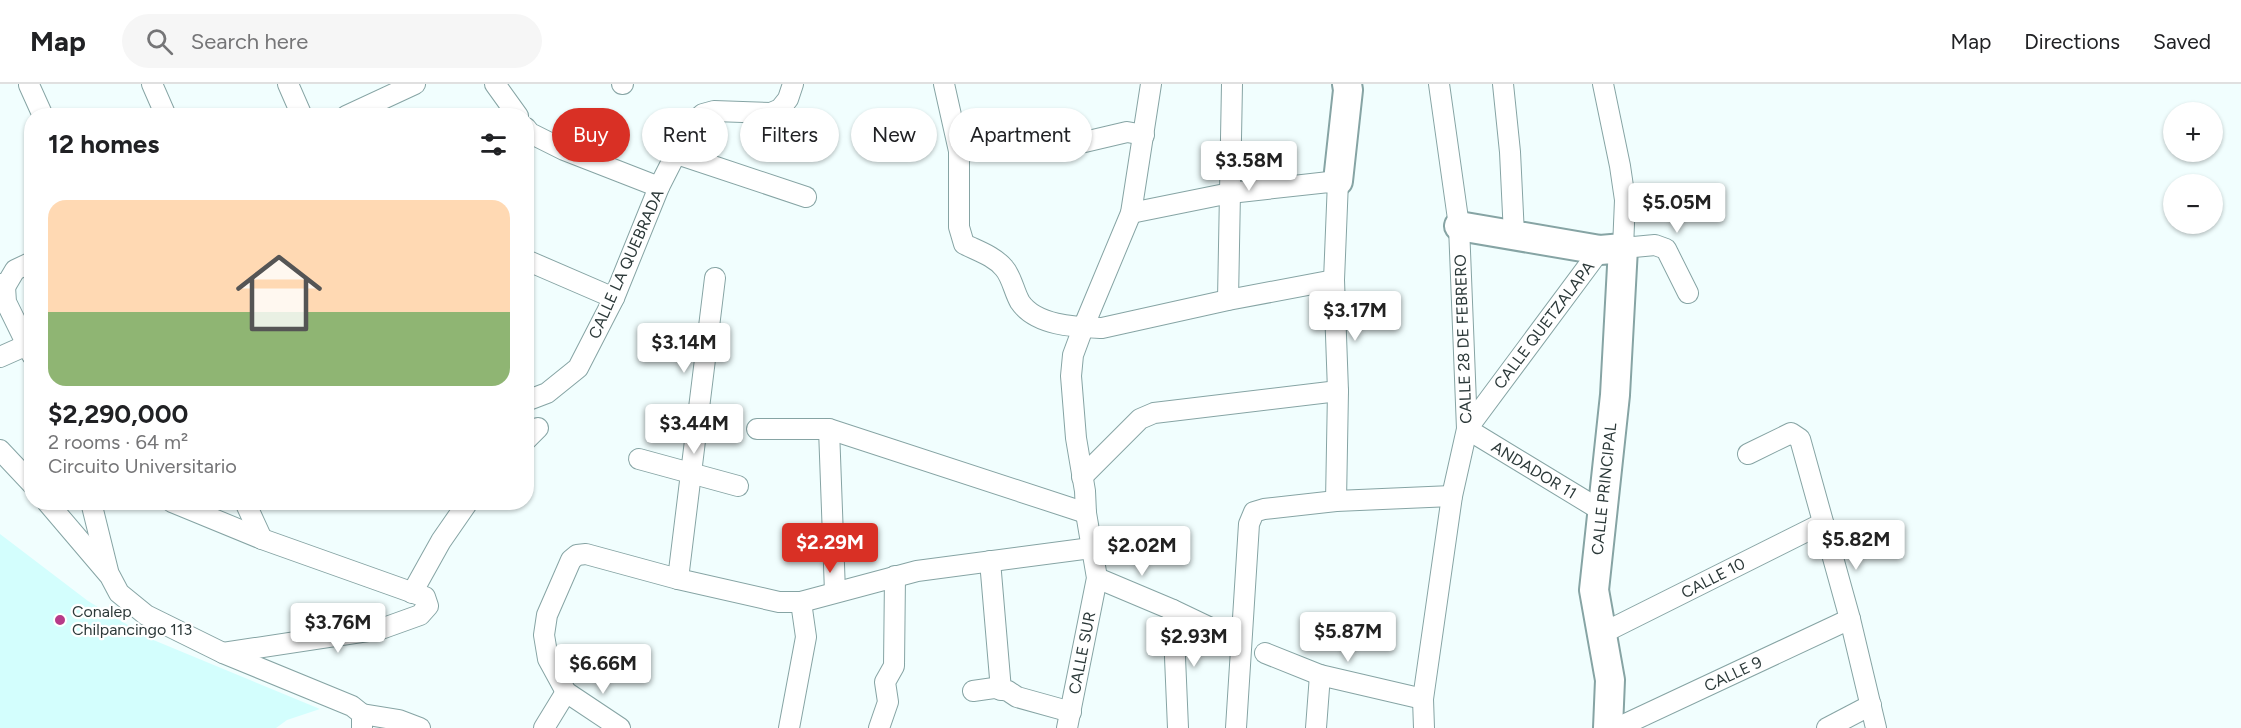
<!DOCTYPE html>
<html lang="en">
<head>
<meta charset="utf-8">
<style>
  :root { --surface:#fff; --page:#f6f6f6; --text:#202124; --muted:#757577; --line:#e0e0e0; --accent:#d93025 }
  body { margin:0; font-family:Figtree,sans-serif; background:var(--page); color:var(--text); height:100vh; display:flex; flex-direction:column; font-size:22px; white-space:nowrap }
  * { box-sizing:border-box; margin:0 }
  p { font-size:20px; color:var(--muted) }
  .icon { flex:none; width:33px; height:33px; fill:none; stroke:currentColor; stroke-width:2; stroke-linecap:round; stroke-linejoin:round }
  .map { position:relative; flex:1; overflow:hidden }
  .sheet { position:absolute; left:24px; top:24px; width:510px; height:402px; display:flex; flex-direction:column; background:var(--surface); border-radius:24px; box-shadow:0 2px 4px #0004 }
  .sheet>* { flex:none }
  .guide { position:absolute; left:552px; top:24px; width:570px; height:54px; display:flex; gap:12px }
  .tools { position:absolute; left:2163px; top:18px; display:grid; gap:12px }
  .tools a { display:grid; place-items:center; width:60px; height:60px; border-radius:50%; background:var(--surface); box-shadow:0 2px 4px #0004; font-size:30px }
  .price { position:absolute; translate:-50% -51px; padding:0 14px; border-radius:6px; background:#fff; color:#222; font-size:20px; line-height:39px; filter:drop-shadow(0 2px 3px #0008) }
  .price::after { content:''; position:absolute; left:50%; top:36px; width:18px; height:14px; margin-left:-9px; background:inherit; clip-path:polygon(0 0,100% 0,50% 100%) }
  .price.on { background:var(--accent); color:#fff }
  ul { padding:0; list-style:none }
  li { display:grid; align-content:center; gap:12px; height:318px; padding:0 24px }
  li+li { border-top:2px solid var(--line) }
  li span { display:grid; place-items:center; height:186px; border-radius:18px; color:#555 }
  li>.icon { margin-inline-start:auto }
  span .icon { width:108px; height:108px; fill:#fffc; stroke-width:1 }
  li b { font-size:26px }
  h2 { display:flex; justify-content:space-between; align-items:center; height:72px; padding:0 24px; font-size:26px }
  .tag { padding:0 21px; border-radius:27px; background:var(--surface); box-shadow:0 2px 4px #0004; font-size:21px; line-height:54px }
  .tag.on { background:var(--accent); color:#fff }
  header { display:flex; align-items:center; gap:36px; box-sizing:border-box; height:84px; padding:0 30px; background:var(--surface); border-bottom:2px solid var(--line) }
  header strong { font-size:28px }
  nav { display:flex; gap:33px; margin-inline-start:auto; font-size:21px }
  .search { width:420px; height:54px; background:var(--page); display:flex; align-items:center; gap:15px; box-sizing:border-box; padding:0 21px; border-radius:33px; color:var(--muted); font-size:22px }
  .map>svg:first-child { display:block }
  .built { fill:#d3fefd }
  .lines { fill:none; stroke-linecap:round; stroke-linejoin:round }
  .street-casing { stroke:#86a4a4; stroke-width:22 }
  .secondary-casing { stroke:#86a4a4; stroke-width:32 }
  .street { stroke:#fff; stroke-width:20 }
  .secondary { stroke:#fff; stroke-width:28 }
  .poi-dot { fill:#b73a89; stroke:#fff; stroke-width:2 }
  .labels { text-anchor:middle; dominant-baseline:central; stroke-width:4.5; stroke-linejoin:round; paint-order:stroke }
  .street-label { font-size:16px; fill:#2c3939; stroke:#fff }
  .poi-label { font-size:16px; fill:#2c3939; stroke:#fff; text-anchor:start }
</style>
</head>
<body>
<header>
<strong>Map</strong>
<div class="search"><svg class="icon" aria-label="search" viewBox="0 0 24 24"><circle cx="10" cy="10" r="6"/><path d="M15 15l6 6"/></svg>Search here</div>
<nav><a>Map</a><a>Directions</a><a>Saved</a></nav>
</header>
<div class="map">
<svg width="2241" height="644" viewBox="0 0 2241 644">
  <rect width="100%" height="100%" fill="#f1fefe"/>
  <path class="built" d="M 0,450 L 88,517 L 151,555 L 320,625 L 287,636 L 276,644 L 0,644 Z"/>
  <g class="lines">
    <g class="street-casing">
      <g id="street">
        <path d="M 152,0 L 166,32"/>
        <path d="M 288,0 L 302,32"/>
        <path d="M 495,0 L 518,32"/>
        <path d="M 622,0 L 623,0"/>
        <path d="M 944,0 L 959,67 L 959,143 L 964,160 C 978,167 994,172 1004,184 C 1012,193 1014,208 1020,218 C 1036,242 1076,243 1102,244 L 1228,216 L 1334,196"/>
        <path d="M 1503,0 L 1510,68 L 1514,151"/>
        <path d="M 1603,0 L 1620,82 L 1625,116 L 1623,164 L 1655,161 L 1666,165 L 1688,209"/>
        <path d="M 29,1 L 43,32"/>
        <path d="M 346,32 L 415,0"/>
        <path d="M 526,44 L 530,49 L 564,66 L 659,103"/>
        <path d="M 959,67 L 1076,60 L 1127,48 L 1144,51"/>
        <path d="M 674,69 L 806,113"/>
        <path d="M 1131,129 L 1230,109 L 1338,97 L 1334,196 L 1338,307 L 1336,417"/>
        <path d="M 1600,166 L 1467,345 L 1602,427"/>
        <path d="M 526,176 L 614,214"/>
        <path d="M 0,200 L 5,203 L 6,218 L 32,271"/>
        <path d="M 5,203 L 15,186 L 32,178"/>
        <path d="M 1228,216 L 1232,0"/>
        <path d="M 0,273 L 27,261"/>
        <path d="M 526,317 L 547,309 L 578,284 L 614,214 L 659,103 L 691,40 L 703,30 L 714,27 L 771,29 L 780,25 L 788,15 L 793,0"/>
        <path d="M 757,345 L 829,345 L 1086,429"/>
        <path d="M 829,345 L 835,508"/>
        <path d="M 526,356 L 538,344"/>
        <path d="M 0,366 L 32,400"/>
        <path d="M 1748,370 L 1791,349 L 1800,355 L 1850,535 L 1876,644"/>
        <path d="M 639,375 L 738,402"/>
        <path d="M 1082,393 L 1140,335 L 1154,329 L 1338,307"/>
        <path d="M 47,418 L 110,492 L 119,509 L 146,531 L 223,569 L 352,622 L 362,630 L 362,644"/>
        <path d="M 91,418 L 108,487"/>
        <path d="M 172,418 L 262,455 L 425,513 L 428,522 L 420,531 L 381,545 L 223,569"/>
        <path d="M 245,418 L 262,455"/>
        <path d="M 990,477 L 1001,606"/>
        <path d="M 1097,494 L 1173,526 L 1240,558"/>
        <path d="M 678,495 L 715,194"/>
        <path d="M 412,509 L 441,457 L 468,418"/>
        <path d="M 1173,526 L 1178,644"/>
        <path d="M 1603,549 L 1823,439"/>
        <path d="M 1265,569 L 1320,591 L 1423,615"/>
        <path d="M 973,607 L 994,604 L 1008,607 L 1017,613 L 1071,628"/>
        <path d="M 362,630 L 399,636 L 420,644"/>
        <path d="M 544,644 L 566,608"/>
        <path d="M 620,644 L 566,608 L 548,575 L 544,551 L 547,531 L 571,476 L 577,471 L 586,470 L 678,495 L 779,518 L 801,518 L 917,487 L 1091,464"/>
        <path d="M 789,644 L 806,553 L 801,518"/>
        <path d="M 879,644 L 888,618 L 885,598 L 894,582 L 895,492"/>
        <path d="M 1067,644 L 1097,494 L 1086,429 L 1085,407 L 1076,354 L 1071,292 L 1073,271 L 1083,244 L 1131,129 L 1151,0"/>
        <path d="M 1236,644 L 1249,440 L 1254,428 L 1264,425 L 1336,417 L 1452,412"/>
        <path d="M 1316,644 L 1320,591"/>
        <path d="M 1424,644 L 1423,615 L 1452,412 L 1467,345 L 1459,142 L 1439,0"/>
        <path d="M 1617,644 L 1850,535"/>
        <path d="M 1827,644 L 1871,621"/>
      </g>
    </g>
    <g class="secondary-casing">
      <g id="secondary">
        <path d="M 1338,97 L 1348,6 L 1347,0"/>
        <path d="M 1459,142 L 1600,166 L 1623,164 L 1615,311 L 1594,506 L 1610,596 L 1608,644"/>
      </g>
    </g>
    <use href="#street" class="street"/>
    <use href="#secondary" class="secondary"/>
  </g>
  <circle class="poi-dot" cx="60" cy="536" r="6"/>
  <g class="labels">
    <g class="street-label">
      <text transform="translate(626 180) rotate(-66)">CALLE LA QUEBRADA</text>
      <text transform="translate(1544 241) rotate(-53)">CALLE QUETZALAPA</text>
      <text transform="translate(1463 255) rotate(-92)">CALLE 28 DE FEBRERO</text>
      <text transform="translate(1534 386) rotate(31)">ANDADOR 11</text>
      <text transform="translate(1604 405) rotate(-84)">CALLE PRINCIPAL</text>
      <text transform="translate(1713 494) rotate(-27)">CALLE 10</text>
      <text transform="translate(1082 569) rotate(-79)">CALLE SUR</text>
      <text transform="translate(1733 590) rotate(-25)">CALLE 9</text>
    </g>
    <g class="poi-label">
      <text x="72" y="527">Conalep<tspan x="72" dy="18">Chilpancingo 113</tspan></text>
    </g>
  </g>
</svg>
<div class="tools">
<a>+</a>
<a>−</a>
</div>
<b class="price" style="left:1249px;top:108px">$3.58M</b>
<b class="price" style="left:1677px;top:150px">$5.05M</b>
<b class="price" style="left:1355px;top:258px">$3.17M</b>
<b class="price" style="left:684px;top:290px">$3.14M</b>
<b class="price" style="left:694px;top:371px">$3.44M</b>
<b class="price" style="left:1856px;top:487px">$5.82M</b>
<b class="price on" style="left:830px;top:490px">$2.29M</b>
<b class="price" style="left:1142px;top:493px">$2.02M</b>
<b class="price" style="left:338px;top:570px">$3.76M</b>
<b class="price" style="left:1348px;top:579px">$5.87M</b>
<b class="price" style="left:1194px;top:584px">$2.93M</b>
<b class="price" style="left:603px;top:611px">$6.66M</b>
<div class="guide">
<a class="tag on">Buy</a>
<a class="tag">Rent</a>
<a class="tag">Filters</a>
<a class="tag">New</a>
<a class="tag">Apartment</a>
</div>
<section class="sheet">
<h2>12 homes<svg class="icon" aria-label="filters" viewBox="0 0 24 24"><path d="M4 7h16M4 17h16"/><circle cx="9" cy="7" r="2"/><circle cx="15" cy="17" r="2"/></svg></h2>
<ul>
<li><span style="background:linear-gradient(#ffd9b3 60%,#8fb573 0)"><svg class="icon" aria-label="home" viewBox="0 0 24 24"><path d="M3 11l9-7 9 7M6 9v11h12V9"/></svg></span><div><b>$2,290,000</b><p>2 rooms · 64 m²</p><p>Circuito Universitario</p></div></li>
</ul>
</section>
</div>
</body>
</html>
